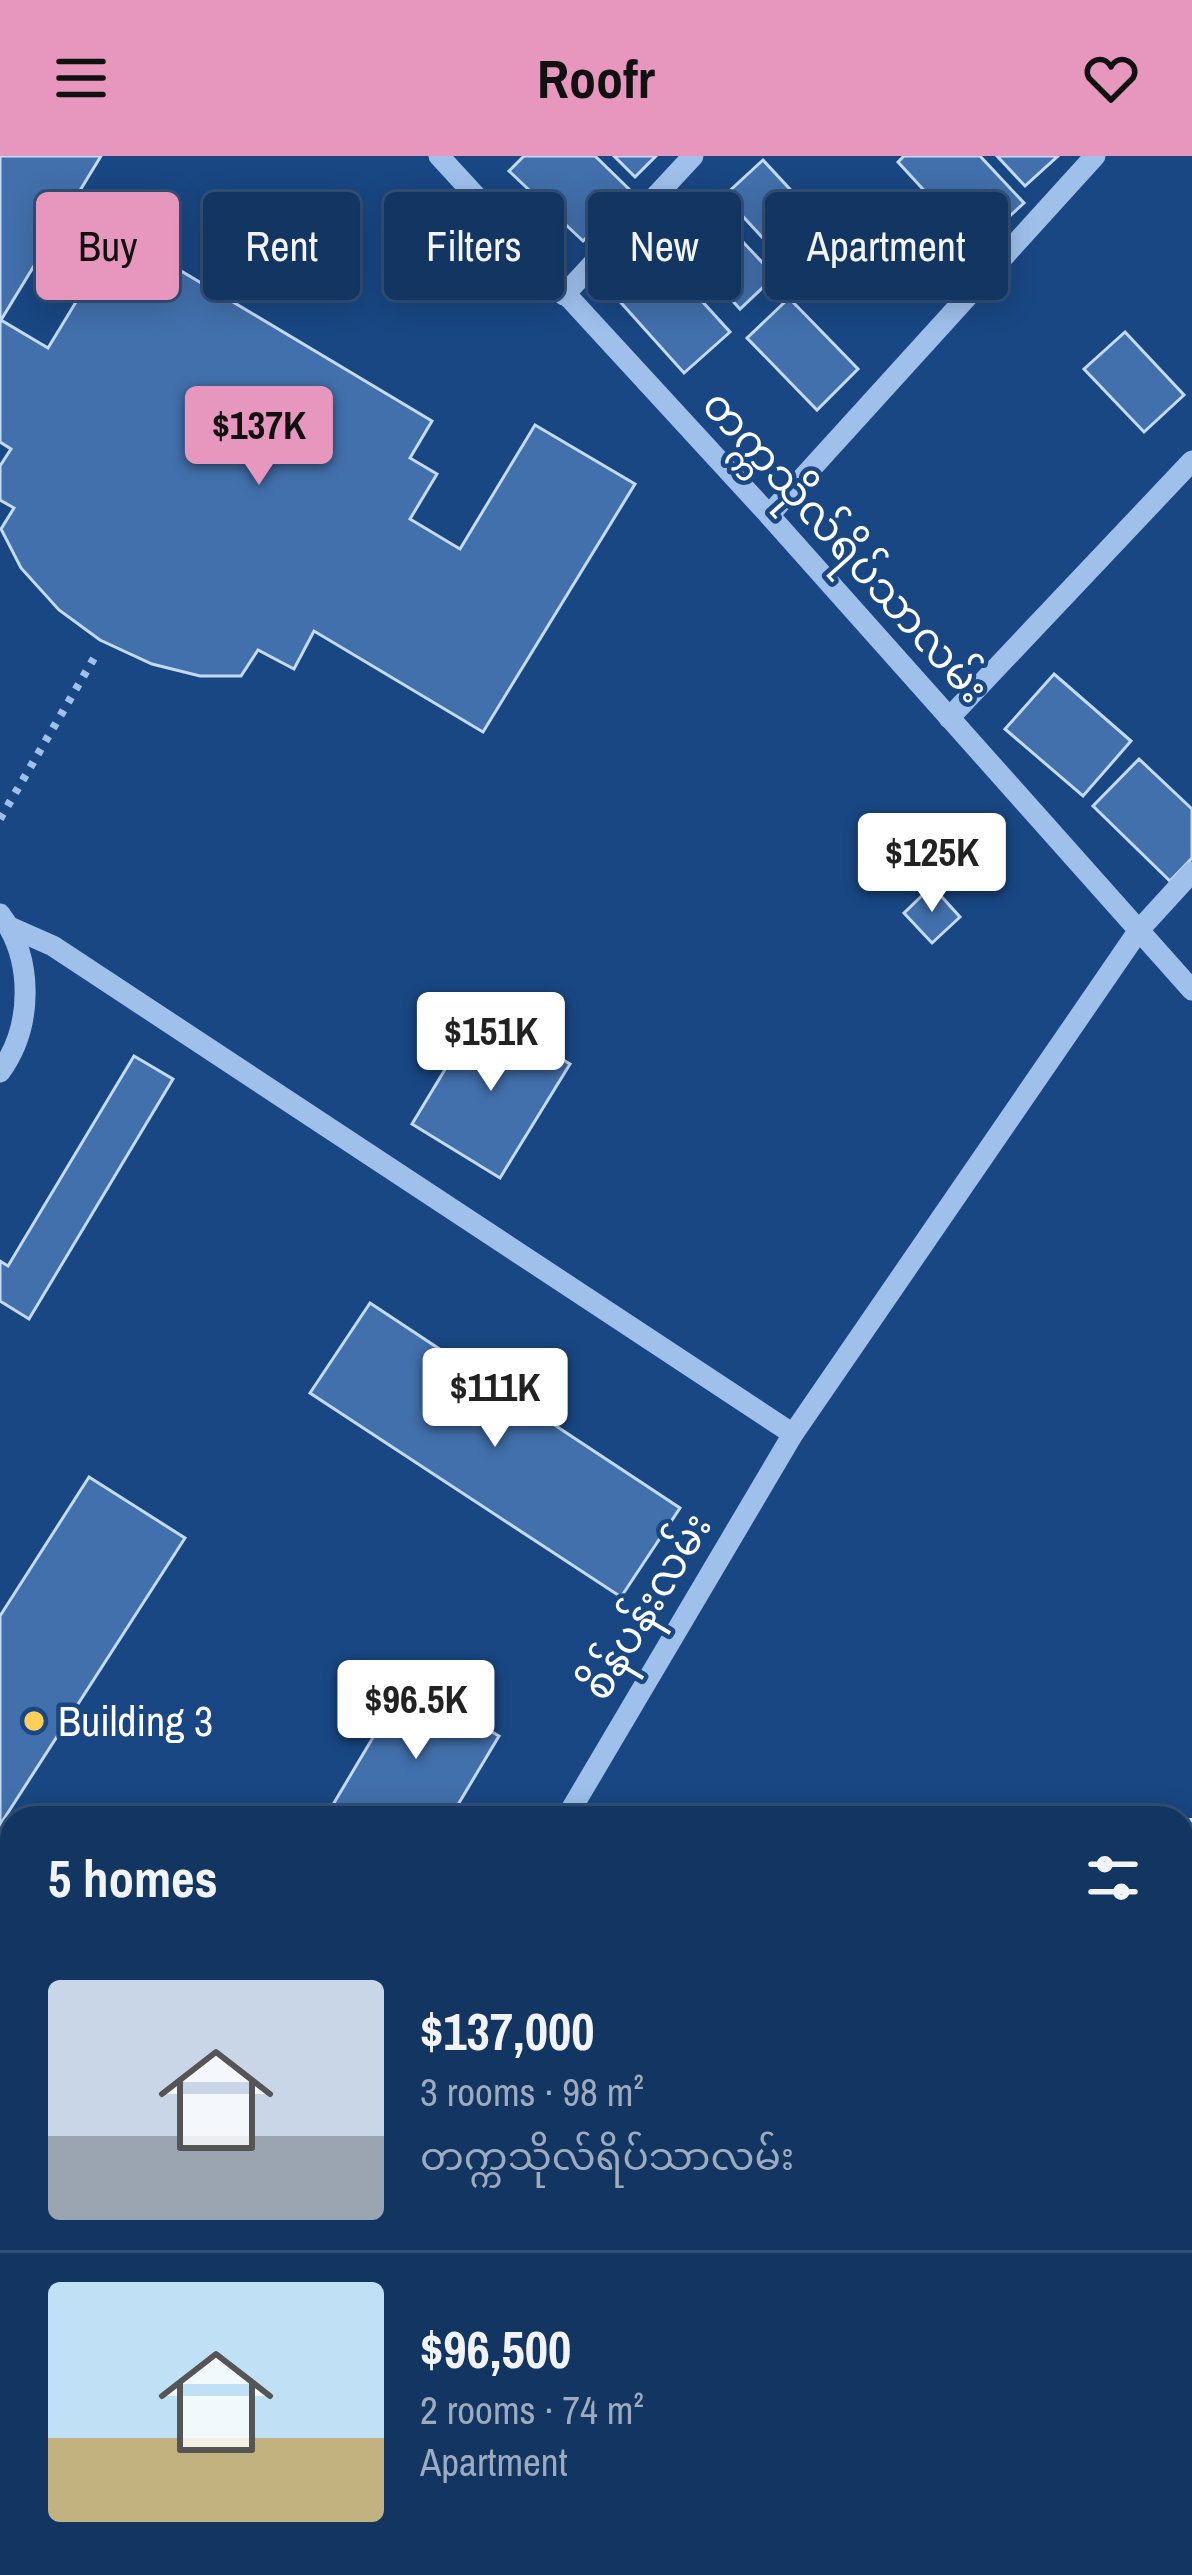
<!DOCTYPE html>
<html lang="en">
<head>
<meta charset="utf-8">
<style>
  :root { --surface:#133562; --page:#20406b; --text:#f1f3f6; --muted:#9dabbe; --line:#325077; --accent:#e797bd }
  body { margin:0; font-family:"Archivo Narrow","Noto Sans Myanmar",sans-serif; background:var(--page); color:var(--text); height:100vh; display:flex; flex-direction:column; font-size:45px; white-space:nowrap }
  * { box-sizing:border-box; margin:0 }
  p { font-size:39px; color:var(--muted) }
  .icon { flex:none; width:66px; height:66px; fill:none; stroke:currentColor; stroke-width:2; stroke-linecap:round; stroke-linejoin:round }
  .map { position:relative; flex:1; overflow:hidden }
  .details { position:absolute; left:0px; top:1650px; width:1194px; height:771px; display:flex; flex-direction:column; background:var(--surface); border-radius:36px 36px 0 0; box-shadow:0 6px 30px #0003,0 0 0 3px var(--line) }
  .details>* { flex:none }
  .guide { position:absolute; left:36px; top:36px; width:1122px; height:108px; display:flex; gap:24px }
  .price { position:absolute; translate:-50% -102px; padding:0 27px; border-radius:12px; background:#fff; color:#222; font-size:39px; line-height:78px; filter:drop-shadow(0 3px 6px #0008) }
  .price::after { content:''; position:absolute; left:50%; top:72px; width:36px; height:27px; margin-left:-18px; background:inherit; clip-path:polygon(0 0,100% 0,50% 100%) }
  .price.active { background:var(--accent); color:#111 }
  ul { padding:0; list-style:none }
  li { display:flex; align-items:center; gap:36px; height:300px; padding:0 48px }
  li+li { border-top:3px solid var(--line) }
  li span { display:grid; place-items:center; flex:none; width:336px; height:240px; border-radius:12px; color:#555 }
  li>.icon { margin-inline-start:auto }
  span .icon { width:144px; height:144px; fill:#fffc; stroke-width:1 }
  li b { font-size:51px }
  h2 { display:flex; justify-content:space-between; align-items:center; height:144px; padding:0 48px; font-size:51px }
  .chip { padding:0 42px; border-radius:12px; background:var(--surface); box-shadow:0 6px 30px #0003,0 0 0 3px var(--line); font-size:42px; line-height:108px }
  .chip.active { background:var(--accent); color:#111 }
  header { display:flex; justify-content:space-between; align-items:center; height:156px; padding:0 48px; background:var(--accent); color:#111; font-size:54px; font-weight:800 }
  .map>svg:first-child { display:block }
  .building { fill:#4270ac; stroke:#c3dbf8; stroke-width:3 }
  .lines { fill:none; stroke-linecap:round; stroke-linejoin:round }
  .path { stroke:#9ec0eb; stroke-width:8; stroke-dasharray:6 9; stroke-linecap:butt }
  .minor { stroke:#9ec0eb; stroke-width:21 }
  .major { stroke:#e2edff; stroke-width:30 }
  .poi-dot { fill:#fed059; stroke:#194783; stroke-width:4.5 }
  .labels { text-anchor:middle; dominant-baseline:central; stroke-width:9; stroke-linejoin:round; paint-order:stroke }
  .street-label { font-size:42px; fill:#fff; stroke:#194783 }
  .poi-label { font-size:42px; fill:#fff; stroke:#194783; text-anchor:start }
</style>
</head>
<body>
<header><svg class="icon" aria-label="menu" viewBox="0 0 24 24"><path d="M4 6h16M4 12h16M4 18h16"/></svg>Roofr<svg class="icon" aria-label="heart" viewBox="0 0 24 24"><path d="M12 20l-8-8c-3-5 5-10 8-4 3-6 11-1 8 4z"/></svg></header>
<div class="map">
<svg width="1192" height="2419" viewBox="0 0 1192 2419">
  <rect width="100%" height="100%" fill="#194783"/>
  <g class="building">
    <path d="M 0,0 L 101,0 L 1,164 L 48,192 L 93,118 L 122,135 L 146,94 L 432,265 L 410,302 L 437,318 L 410,363 L 460,393 L 535,269 L 635,328 L 483,576 L 314,475 L 294,513 L 258,494 L 241,520 L 200,520 L 152,508 L 100,484 L 59,454 L 21,412 L 1,373 L 14,352 L 0,344 L 0,310 L 11,293 L 0,286 Z"/>
    <path d="M 524,0 L 595,0 L 631,35 L 583,85 L 509,15 Z"/>
    <path d="M 614,0 L 656,0 L 635,21 Z"/>
    <path d="M 904,0 L 980,0 L 1024,47 L 976,91 L 898,6 Z"/>
    <path d="M 997,0 L 1058,0 L 1025,30 Z"/>
    <path d="M 763,4 L 824,70 L 785,106 L 724,40 Z"/>
    <path d="M 901,36 L 953,87 L 923,118 L 871,66 Z"/>
    <path d="M 711,52 L 775,120 L 740,153 L 676,83 Z"/>
    <path d="M 660,99 L 730,176 L 684,217 L 615,140 Z"/>
    <path d="M 789,142 L 858,213 L 817,254 L 747,182 Z"/>
    <path d="M 1125,176 L 1184,239 L 1144,276 L 1084,213 Z"/>
    <path d="M 1054,518 L 1131,585 L 1083,640 L 1005,573 Z"/>
    <path d="M 1139,603 L 1192,653 L 1192,702 L 1170,725 L 1093,650 Z"/>
    <path d="M 932,730 L 960,761 L 932,787 L 904,757 Z"/>
    <path d="M 481,854 L 570,908 L 500,1022 L 412,968 Z"/>
    <path d="M 134,900 L 173,923 L 29,1163 L 0,1145 L 0,1105 L 8,1110 Z"/>
    <path d="M 370,1147 L 680,1352 L 621,1441 L 310,1237 Z"/>
    <path d="M 89,1321 L 185,1382 L 0,1669 L 0,1460 Z"/>
    <path d="M 406,1526 L 499,1580 L 450,1662 L 325,1662 Z"/>
    <path d="M 12,1874 L 12,2084 L 0,2104 L 0,1894 Z"/>
  </g>
  <g class="lines">
    <path class="path" d="M 0,663 L 97,497"/>
    <g class="minor">
      <path d="M 439,0 L 769,359 L 1192,834"/>
      <path d="M 564,139 L 693,0"/>
      <path d="M 769,359 L 1095,0"/>
      <path d="M 949,562 L 1192,305"/>
      <path d="M 0,758 C 34,803 33,871 0,916"/>
      <path d="M 10,771 L 53,790 L 793,1278"/>
      <path d="M 566,1662 L 793,1278 L 1139,774 L 1192,716"/>
      <path d="M 1009,2409 L 1021,2419"/>
      <path d="M 121,2419 L 127,2409"/>
    </g>
    <g class="major">
      <path d="M 1182,1689 L 1192,1677"/>
      <path d="M 536,2419 L 545,2409"/>
    </g>
  </g>
  <circle class="poi-dot" cx="34" cy="1565" r="12"/>
  <g class="labels">
    <g class="street-label">
      <text transform="translate(846 390) rotate(48)">တက္ကသိုလ်ရိပ်သာလမ်း</text>
      <text transform="translate(646 1450) rotate(-59)">စိန်ပန်းလမ်း</text>
    </g>
    <g class="poi-label">
      <text x="58" y="1565">Building 3</text>
    </g>
  </g>
</svg>
<b class="price active" style="left:259px;top:332px">$137K</b>
<b class="price" style="left:932px;top:759px">$125K</b>
<b class="price" style="left:491px;top:938px">$151K</b>
<b class="price" style="left:495px;top:1294px">$111K</b>
<b class="price" style="left:416px;top:1606px">$96.5K</b>
<div class="guide">
<a class="chip active">Buy</a>
<a class="chip">Rent</a>
<a class="chip">Filters</a>
<a class="chip">New</a>
<a class="chip">Apartment</a>
</div>
<section class="details">
<h2>5 homes<svg class="icon" aria-label="filters" viewBox="0 0 24 24"><path d="M4 7h16M4 17h16"/><circle cx="9" cy="7" r="2"/><circle cx="15" cy="17" r="2"/></svg></h2>
<ul>
<li><span style="background:linear-gradient(#c9d6e8 65%,#9aa5b1 0)"><svg class="icon" aria-label="home" viewBox="0 0 24 24"><path d="M3 11l9-7 9 7M6 9v11h12V9"/></svg></span><div><b>$137,000</b><p>3 rooms · 98 m²</p><p>တက္ကသိုလ်ရိပ်သာလမ်း</p></div></li>
<li><span style="background:linear-gradient(#bfe0f5 65%,#c2b280 0)"><svg class="icon" aria-label="home" viewBox="0 0 24 24"><path d="M3 11l9-7 9 7M6 9v11h12V9"/></svg></span><div><b>$96,500</b><p>2 rooms · 74 m²</p><p>Apartment</p></div></li>
</ul>
</section>
</div>
</body>
</html>
